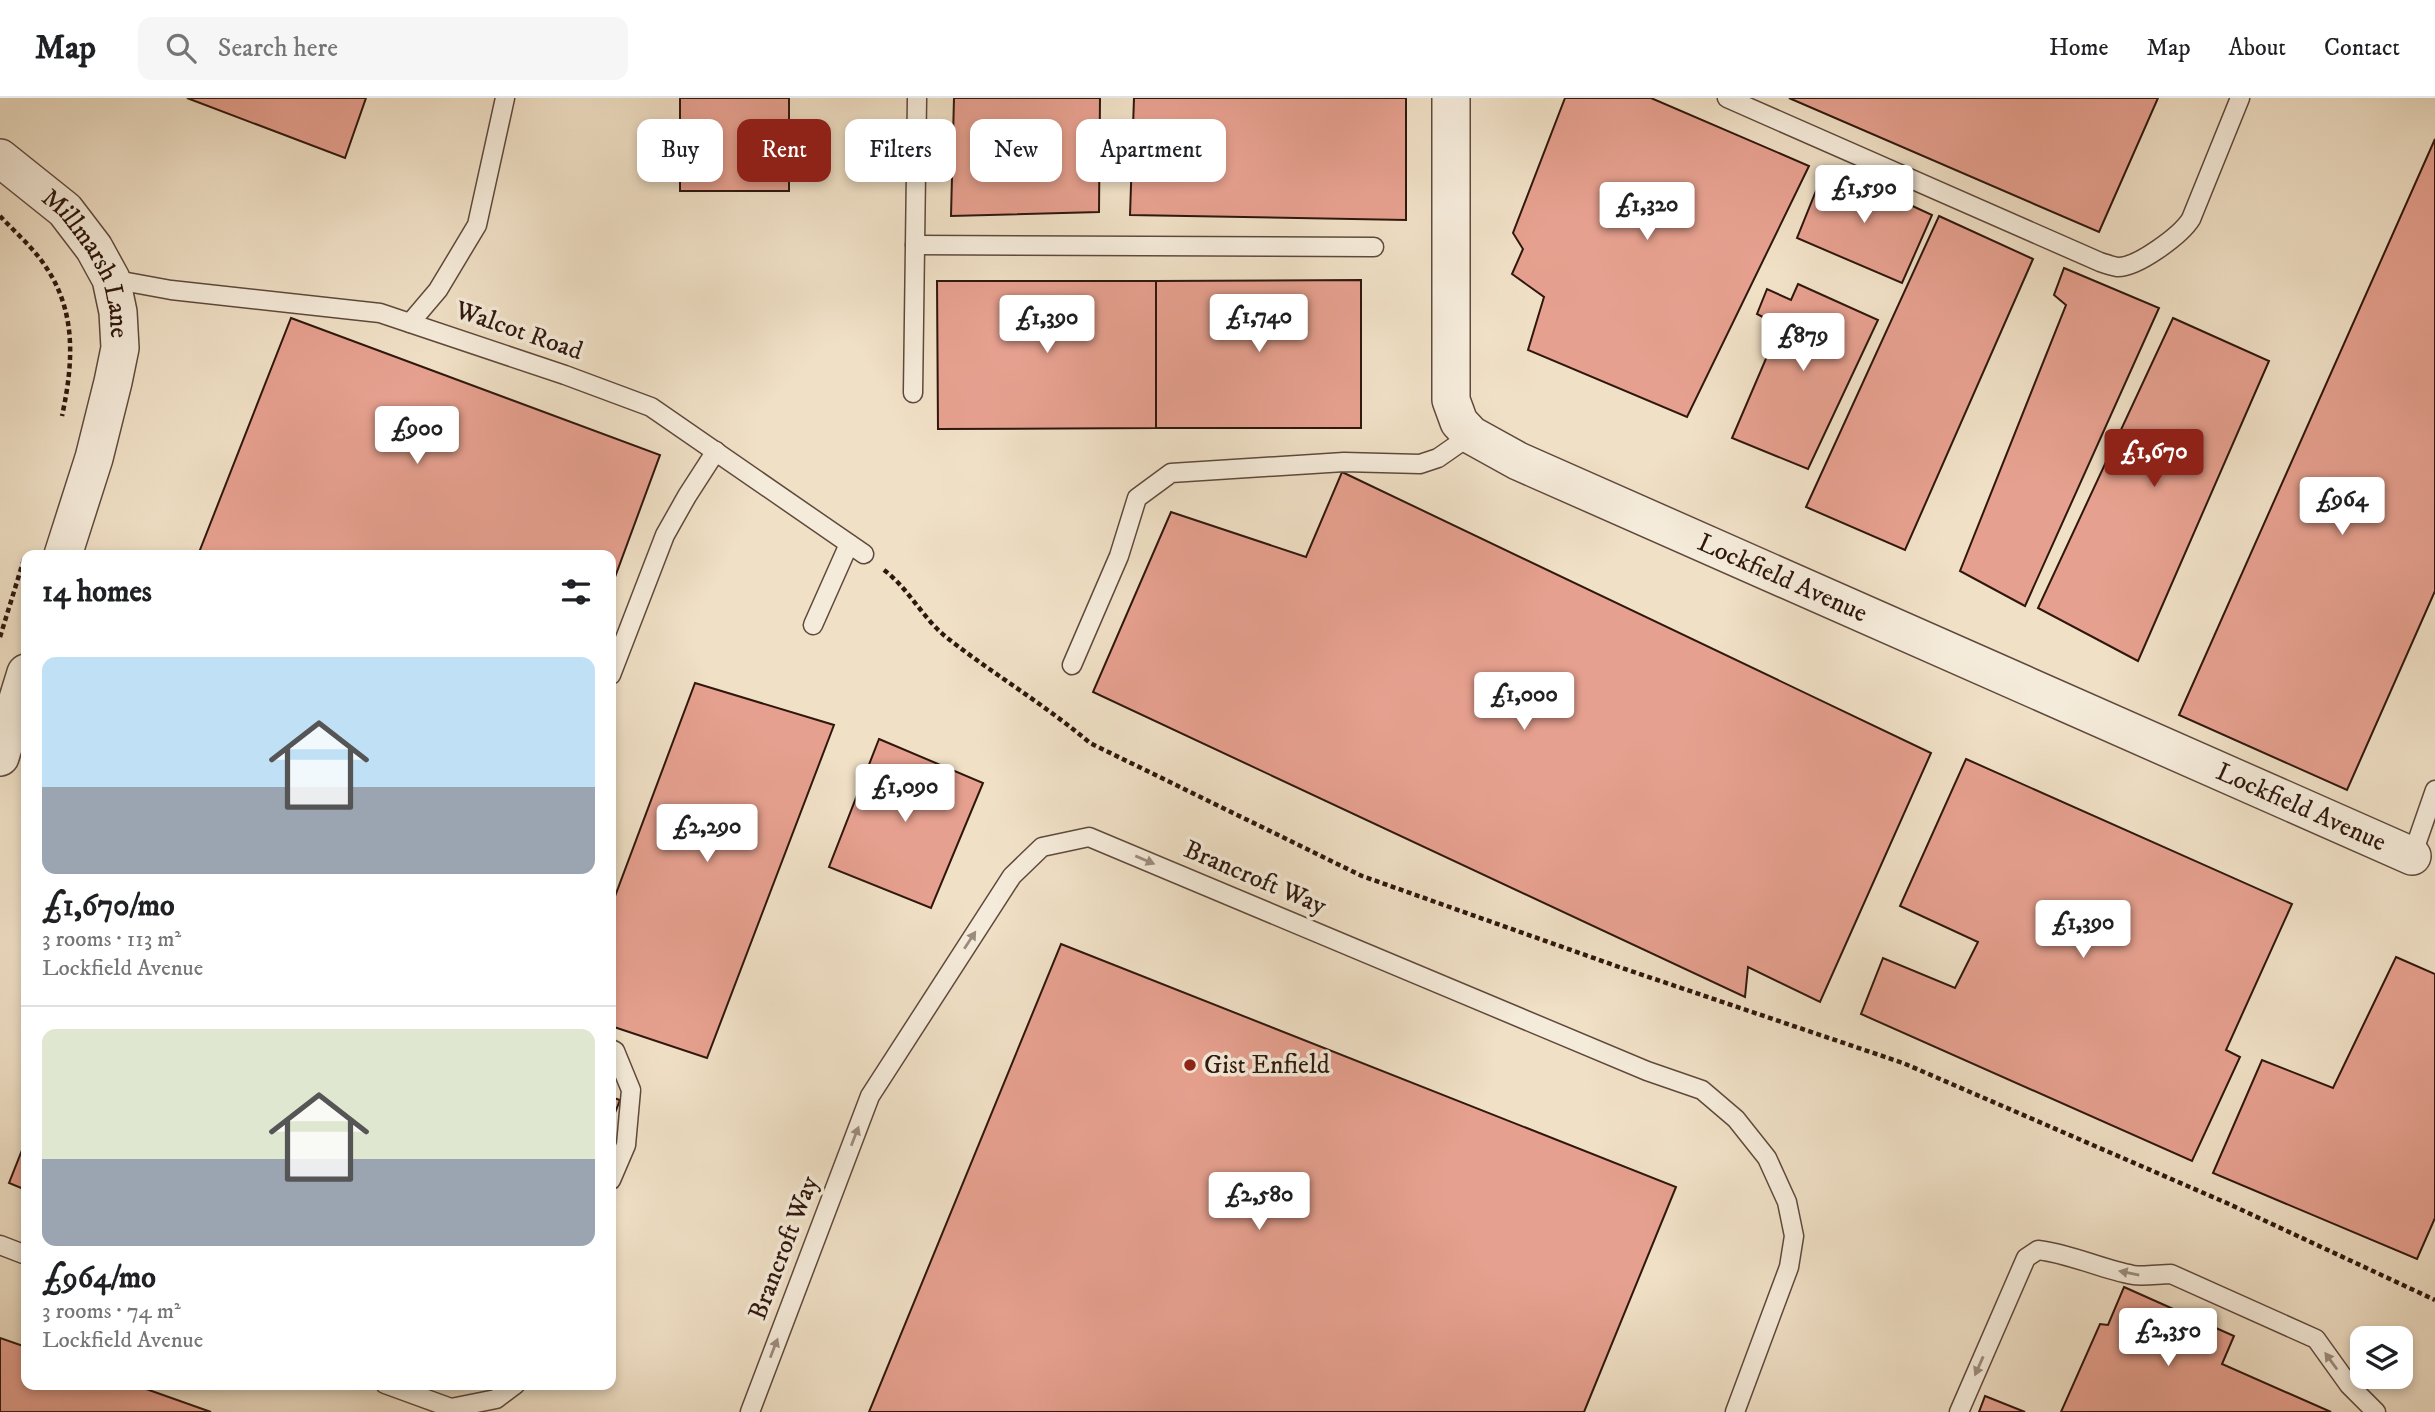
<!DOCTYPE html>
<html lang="en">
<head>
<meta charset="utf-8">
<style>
  :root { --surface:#fff; --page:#f6f6f6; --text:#202124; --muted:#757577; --line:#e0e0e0; --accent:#8f2418 }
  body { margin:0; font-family:"IM FELL DW Pica",serif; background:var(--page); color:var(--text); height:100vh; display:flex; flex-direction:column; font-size:26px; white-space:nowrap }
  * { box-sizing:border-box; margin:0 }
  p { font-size:23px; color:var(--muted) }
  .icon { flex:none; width:38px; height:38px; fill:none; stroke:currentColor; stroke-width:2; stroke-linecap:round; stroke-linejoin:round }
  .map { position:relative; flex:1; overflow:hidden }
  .panel { position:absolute; left:21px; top:452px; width:595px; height:840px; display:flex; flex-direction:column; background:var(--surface); border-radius:14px; box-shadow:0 4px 10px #0003 }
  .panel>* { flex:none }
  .banner { position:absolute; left:637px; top:21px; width:665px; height:63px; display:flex; gap:14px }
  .fabs { position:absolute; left:2350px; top:1228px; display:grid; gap:14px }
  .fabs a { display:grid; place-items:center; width:63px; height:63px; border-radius:14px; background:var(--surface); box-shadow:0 4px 10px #0003; font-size:35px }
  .price { position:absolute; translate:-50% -60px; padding:0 16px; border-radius:7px; background:#fff; color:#222; font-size:23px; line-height:46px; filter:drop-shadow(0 2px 4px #0008) }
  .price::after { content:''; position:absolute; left:50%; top:42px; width:21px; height:16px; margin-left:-10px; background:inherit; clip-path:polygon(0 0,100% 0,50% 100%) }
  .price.on { background:var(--accent); color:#fff }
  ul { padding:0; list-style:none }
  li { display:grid; align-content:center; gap:14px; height:371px; padding:0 21px }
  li+li { border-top:2px solid var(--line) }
  li span { display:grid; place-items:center; height:217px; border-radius:14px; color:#555 }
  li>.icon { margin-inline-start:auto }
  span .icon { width:126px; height:126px; fill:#fffc; stroke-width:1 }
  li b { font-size:30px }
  h2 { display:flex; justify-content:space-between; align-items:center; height:84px; padding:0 21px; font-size:30px }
  .chip { padding:0 24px; border-radius:14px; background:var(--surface); box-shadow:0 4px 10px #0003; font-size:24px; line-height:63px }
  .chip.on { background:var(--accent); color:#fff }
  header { display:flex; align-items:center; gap:42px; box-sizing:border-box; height:98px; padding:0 35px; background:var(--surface); border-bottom:2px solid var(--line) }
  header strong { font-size:33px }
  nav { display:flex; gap:38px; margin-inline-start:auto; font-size:24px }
  .search { width:490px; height:63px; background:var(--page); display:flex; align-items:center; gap:18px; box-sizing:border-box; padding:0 24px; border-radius:14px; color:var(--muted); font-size:26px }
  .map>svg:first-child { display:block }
  .building { fill:#e6a08f; stroke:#2f170e; stroke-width:2 }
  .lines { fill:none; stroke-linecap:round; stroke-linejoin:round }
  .service-casing { stroke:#5f493c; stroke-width:21 }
  .minor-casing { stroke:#5f493c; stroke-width:40 }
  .path { stroke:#2f170e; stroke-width:4.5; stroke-dasharray:5 3.5; stroke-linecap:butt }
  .service { stroke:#f5ebda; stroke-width:18 }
  .minor { stroke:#f5ebda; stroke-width:37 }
  .oneway { fill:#9c8c7e }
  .poi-dot { fill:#8f2418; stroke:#f5ebda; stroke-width:2.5 }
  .labels { text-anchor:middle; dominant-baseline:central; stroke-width:7; stroke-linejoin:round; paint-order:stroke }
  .street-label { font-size:26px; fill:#2f170e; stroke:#f5ebda }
  .poi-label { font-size:26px; fill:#2f170e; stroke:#f5ebda; text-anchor:start }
</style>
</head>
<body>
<header>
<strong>Map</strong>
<div class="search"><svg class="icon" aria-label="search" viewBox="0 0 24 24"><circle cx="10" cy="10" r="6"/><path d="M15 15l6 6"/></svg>Search here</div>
<nav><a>Home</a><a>Map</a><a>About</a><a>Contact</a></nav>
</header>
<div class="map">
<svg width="2435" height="1314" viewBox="0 0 2435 1314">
  <rect width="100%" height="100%" fill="#f0e0c6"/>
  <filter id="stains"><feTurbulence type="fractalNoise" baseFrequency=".00286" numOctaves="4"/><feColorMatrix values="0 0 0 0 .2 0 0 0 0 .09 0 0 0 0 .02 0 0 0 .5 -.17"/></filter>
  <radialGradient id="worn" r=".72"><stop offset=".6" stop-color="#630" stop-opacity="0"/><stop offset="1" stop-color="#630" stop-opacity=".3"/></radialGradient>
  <g class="building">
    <path d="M 187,0 L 366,0 L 345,60 Z"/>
    <rect x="680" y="0" width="109" height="93"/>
    <path d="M 954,0 L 1100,0 L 1099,114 L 951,118 Z"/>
    <path d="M 1134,0 L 1406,0 L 1406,122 L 1130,117 Z"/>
    <path d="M 1565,0 L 1651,0 L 1809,68 L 1687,319 L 1528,252 L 1544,199 L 1512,176 L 1523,151 L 1513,135 Z"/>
    <path d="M 1789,0 L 2158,0 L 2099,134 Z"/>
    <path d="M 2435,41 L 2435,493 L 2347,692 L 2179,617 Z"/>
    <path d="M 1826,68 L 1932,117 L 1902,185 L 1797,140 Z"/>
    <path d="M 1939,118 L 2033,161 L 1905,452 L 1806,409 Z"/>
    <path d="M 2064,170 L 2159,210 L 2025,508 L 1960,473 L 2066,207 L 2054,197 Z"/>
    <path d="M 1361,182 L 1361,330 L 1156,330 L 1156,183 Z"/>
    <path d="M 937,183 L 1156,183 L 1156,330 L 938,331 Z"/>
    <path d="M 1798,186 L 1878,222 L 1808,371 L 1732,340 L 1780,228 L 1757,216 L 1767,191 L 1791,202 Z"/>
    <path d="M 291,220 L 660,357 L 611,490 L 611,457 L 198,457 Z"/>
    <path d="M 2173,220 L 2269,263 L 2138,563 L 2038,510 Z"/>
    <path d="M 1342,374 L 1931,655 L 1820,904 L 1748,869 L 1745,899 L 1093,594 L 1171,414 L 1306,459 Z"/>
    <path d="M 695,585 L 834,627 L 707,960 L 611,928 L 611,809 Z"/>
    <path d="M 879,641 L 983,685 L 931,810 L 829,769 Z"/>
    <path d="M 1966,661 L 2292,806 L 2226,952 L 2240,959 L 2192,1063 L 1861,916 L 1883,860 L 1955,890 L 1978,844 L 1900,808 Z"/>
    <path d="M 1061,846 L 1676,1089 L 1584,1314 L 869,1314 Z"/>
    <path d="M 2396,859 L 2435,876 L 2435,1120 L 2417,1161 L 2213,1075 L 2262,962 L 2333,990 Z"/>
    <path d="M 611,999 L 620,1002 L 611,1025 Z"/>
    <path d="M 26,1042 L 26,1092 L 9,1085 Z"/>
    <path d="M 2124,1189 L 2234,1238 L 2222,1266 L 2331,1314 L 2061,1314 L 2100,1226 L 2108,1227 Z"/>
    <path d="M 0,1240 L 26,1249 L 26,1286 L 132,1286 L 211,1314 L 0,1314 Z"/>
    <path d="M 1985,1298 L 2025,1314 L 1979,1314 Z"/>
  </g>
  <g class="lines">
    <g class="service-casing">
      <g id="service">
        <path d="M 1727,0 L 2100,164 C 2106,166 2112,168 2117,169 C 2137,170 2181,137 2191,121 L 2240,0"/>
        <path d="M 915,147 L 1374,149"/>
        <path d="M 111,181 L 171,192 L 380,215 L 565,277 L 651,309 L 864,456"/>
        <path d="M 410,225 L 438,192 L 477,127 L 505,0"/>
        <path d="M 913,295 L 917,0"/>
        <path d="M 813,527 L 849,446"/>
        <path d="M 1072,567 L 1119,458 L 1137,400 L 1171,375 L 1344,364 L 1420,366 L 1438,360 L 1471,337"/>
        <path d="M 611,577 L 665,437 L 687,398 L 716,353"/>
        <path d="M 2412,758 L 2435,692"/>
        <path d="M 611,951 L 615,953 L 631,992 L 626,1047 L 611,1082"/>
        <path d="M 0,1147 L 26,1157"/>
        <path d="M 385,1286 L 451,1310 L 496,1301 L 516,1286"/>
        <path d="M 750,1314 L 870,998 L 1012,778 L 1042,749 L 1089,739 L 1647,973 L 1702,992 L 1736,1021 L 1767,1060 L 1787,1104 L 1794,1138 L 1789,1169 L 1735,1314"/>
        <path d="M 1959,1314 L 2026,1160 L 2038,1152 C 2071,1156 2101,1171 2133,1177 C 2143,1179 2160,1176 2171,1176 L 2316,1241 L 2349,1287 L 2376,1314"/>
      </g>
    </g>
    <g class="minor-casing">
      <g id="minor">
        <path id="s1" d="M 1451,0 L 1451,302 L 1459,324 L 1471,337 L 1518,363 L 2412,758"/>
        <path id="s2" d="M 0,60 L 65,112 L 94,150 L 111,181 L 118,214 L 120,250 L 113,284 L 94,360 L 63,457"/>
        <path d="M 0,659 L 26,575"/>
      </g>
    </g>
    <g class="path">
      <path d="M 0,118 C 13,132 29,146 41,162 C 77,210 74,262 62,318"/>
      <path d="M 884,472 C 908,490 922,519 946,539 C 993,576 1044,606 1090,645 L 1362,778 L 1619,869 L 1903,965 L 2229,1106 L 2435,1202"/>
      <path d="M 0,539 L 24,461"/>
    </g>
    <use href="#service" class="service"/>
    <use href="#minor" class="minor"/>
  </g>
  <defs><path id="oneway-solid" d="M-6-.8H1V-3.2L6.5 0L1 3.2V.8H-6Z" transform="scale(1.75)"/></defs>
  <g class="oneway">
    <use href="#oneway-solid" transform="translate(1145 762) rotate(23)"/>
    <use href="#oneway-solid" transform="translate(970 842) rotate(-57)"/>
    <use href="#oneway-solid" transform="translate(855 1038) rotate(-69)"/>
    <use href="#oneway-solid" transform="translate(2129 1175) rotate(-168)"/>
    <use href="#oneway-solid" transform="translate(774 1250) rotate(-69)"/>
    <use href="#oneway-solid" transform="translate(2331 1263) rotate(-126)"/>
    <use href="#oneway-solid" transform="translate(1979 1268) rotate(114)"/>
  </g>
  <circle class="poi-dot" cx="1190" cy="967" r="7"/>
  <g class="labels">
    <g class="street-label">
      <text stroke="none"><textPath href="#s2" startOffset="142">Millmarsh Lane</textPath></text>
      <text transform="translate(519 233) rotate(19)">Walcot Road</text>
      <text stroke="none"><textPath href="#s1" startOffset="686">Lockfield Avenue</textPath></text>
      <text stroke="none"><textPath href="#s1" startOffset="1253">Lockfield Avenue</textPath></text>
      <text transform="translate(1255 780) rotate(23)">Brancroft Way</text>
      <text transform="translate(784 1150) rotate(-69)">Brancroft Way</text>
    </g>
    <g class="poi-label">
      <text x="1204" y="967">Gist Enfield</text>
    </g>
  </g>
  <rect width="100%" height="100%" filter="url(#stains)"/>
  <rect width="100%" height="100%" fill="url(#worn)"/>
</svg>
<div class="fabs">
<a><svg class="icon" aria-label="layers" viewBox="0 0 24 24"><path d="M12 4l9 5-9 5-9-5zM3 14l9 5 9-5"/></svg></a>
</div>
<b class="price" style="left:1864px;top:127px">£1,590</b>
<b class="price" style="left:1647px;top:144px">£1,320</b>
<b class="price" style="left:1259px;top:256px">£1,740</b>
<b class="price" style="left:1047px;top:257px">£1,390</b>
<b class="price" style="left:1803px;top:275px">£879</b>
<b class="price" style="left:417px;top:368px">£900</b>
<b class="price on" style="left:2154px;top:391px">£1,670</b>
<b class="price" style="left:2342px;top:439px">£964</b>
<b class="price" style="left:1524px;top:634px">£1,000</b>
<b class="price" style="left:905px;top:726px">£1,090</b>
<b class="price" style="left:707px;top:766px">£2,290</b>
<b class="price" style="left:2083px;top:862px">£1,390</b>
<b class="price" style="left:1259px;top:1134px">£2,580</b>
<b class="price" style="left:2168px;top:1270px">£2,350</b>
<div class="banner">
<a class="chip">Buy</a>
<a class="chip on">Rent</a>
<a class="chip">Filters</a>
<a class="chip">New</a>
<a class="chip">Apartment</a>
</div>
<section class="panel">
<h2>14 homes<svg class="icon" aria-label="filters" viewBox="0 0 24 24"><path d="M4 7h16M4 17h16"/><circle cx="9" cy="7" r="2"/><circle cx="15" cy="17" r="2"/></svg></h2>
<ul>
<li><span style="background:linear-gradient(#bfe0f5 60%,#9aa5b1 0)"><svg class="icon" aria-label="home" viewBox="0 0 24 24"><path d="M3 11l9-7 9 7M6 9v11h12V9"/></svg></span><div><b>£1,670/mo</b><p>3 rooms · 113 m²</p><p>Lockfield Avenue</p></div></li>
<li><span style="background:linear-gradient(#dfe7d0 60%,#9aa5b1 0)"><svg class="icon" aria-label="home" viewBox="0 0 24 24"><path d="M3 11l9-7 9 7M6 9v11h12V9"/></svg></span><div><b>£964/mo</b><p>3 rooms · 74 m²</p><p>Lockfield Avenue</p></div></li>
</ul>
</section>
</div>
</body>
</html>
